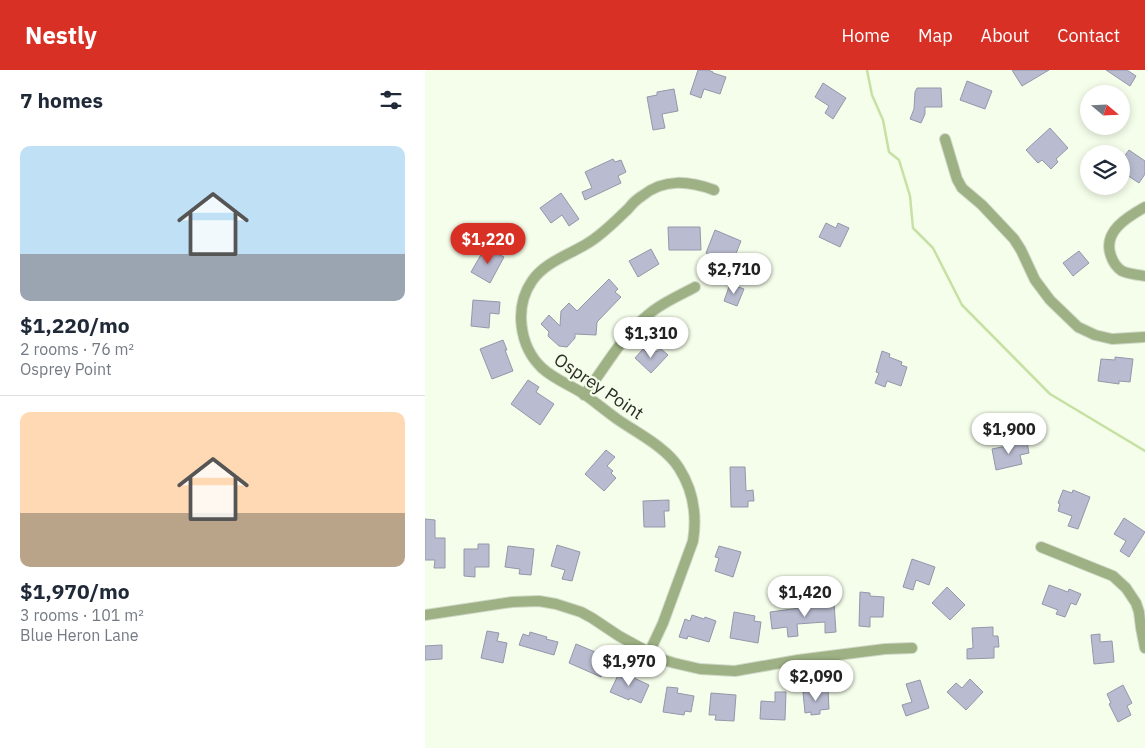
<!DOCTYPE html>
<html lang="en">
<head>
<meta charset="utf-8">
<style>
  :root { --surface:#fff; --page:#f6f6f7; --text:#1f2937; --muted:#747a83; --line:#e0e1e3; --accent:#d93025 }
  body { margin:0; font-family:"IBM Plex Sans",sans-serif; background:var(--page); color:var(--text); height:100vh; display:flex; flex-direction:column; font-size:19px; white-space:nowrap }
  * { box-sizing:border-box; margin:0 }
  p { font-size:16px; color:var(--muted) }
  .icon { flex:none; width:28px; height:28px; fill:none; stroke:currentColor; stroke-width:2; stroke-linecap:round; stroke-linejoin:round }
  .map { position:relative; flex:1; overflow:hidden }
  .details { display:flex; flex-direction:column; background:var(--surface); width:425px }
  .details>* { flex:none }
  .needle { width:32px; rotate:109deg }
  .tools { position:absolute; left:655px; top:15px; display:grid; gap:10px }
  .tools a { display:grid; place-items:center; width:50px; height:50px; border-radius:50%; background:var(--surface); box-shadow:0 2px 8px #0003; font-size:25px }
  .price { position:absolute; translate:-50% -42px; padding:0 11px; border-radius:18px; background:#fff; color:#222; font-size:16px; line-height:32px; filter:drop-shadow(0 1px 2px #0008) }
  .price::after { content:''; position:absolute; left:50%; top:30px; width:15px; height:11px; margin-left:-8px; background:inherit; clip-path:polygon(0 0,100% 0,50% 100%) }
  .price.selected { background:var(--accent); color:#fff }
  ul { padding:0; list-style:none }
  li { display:grid; align-content:center; gap:10px; height:265px; padding:0 20px }
  li+li { border-top:1px solid var(--line) }
  li span { display:grid; place-items:center; height:155px; border-radius:10px; color:#555 }
  li>.icon { margin-inline-start:auto }
  span .icon { width:90px; height:90px; fill:#fffc; stroke-width:1 }
  li b { font-size:21px }
  h2 { display:flex; justify-content:space-between; align-items:center; height:60px; padding:0 20px; font-size:21px }
  header { display:flex; align-items:center; gap:30px; box-sizing:border-box; height:70px; padding:0 25px; background:var(--accent); color:#fff }
  header strong { font-size:24px }
  nav { display:flex; gap:28px; margin-inline-start:auto; font-size:18px }
  main { display:flex; flex:1; min-height:0 }
  .map>svg:first-child { display:block }
  .lines { fill:none; stroke-linecap:round; stroke-linejoin:round }
  .stream { stroke:#c6e1a3; stroke-width:2.5 }
  .building { fill:#b9bcd0; stroke:#9497aa }
  .minor-casing { stroke:#d0d8c7; stroke-width:12 }
  .minor { stroke:#9eb184; stroke-width:10 }
  .labels { text-anchor:middle; dominant-baseline:central; stroke-width:4.5; stroke-linejoin:round; paint-order:stroke }
  .street-label { font-size:18px; fill:#2a2d26; stroke:#f5feea }
</style>
</head>
<body>
<header>
<strong>Nestly</strong>
<nav><a>Home</a><a>Map</a><a>About</a><a>Contact</a></nav>
</header>
<main>
<section class="details">
<h2>7 homes<svg class="icon" aria-label="filters" viewBox="0 0 24 24"><path d="M4 7h16M4 17h16"/><circle cx="9" cy="7" r="2"/><circle cx="15" cy="17" r="2"/></svg></h2>
<ul>
<li><span style="background:linear-gradient(#bfe0f5 70%,#9aa5b1 0)"><svg class="icon" aria-label="home" viewBox="0 0 24 24"><path d="M3 11l9-7 9 7M6 9v11h12V9"/></svg></span><div><b>$1,220/mo</b><p>2 rooms · 76 m²</p><p>Osprey Point</p></div></li>
<li><span style="background:linear-gradient(#ffd9b3 65%,#b9a48a 0)"><svg class="icon" aria-label="home" viewBox="0 0 24 24"><path d="M3 11l9-7 9 7M6 9v11h12V9"/></svg></span><div><b>$1,970/mo</b><p>3 rooms · 101 m²</p><p>Blue Heron Lane</p></div></li>
</ul>
</section>
<div class="map">
<svg width="720" height="678" viewBox="0 0 720 678">
  <rect width="100%" height="100%" fill="#f5feea"/>
  <g class="lines">
    <path class="stream" d="M 442,0 L 447,25 L 458,50 L 464,82 L 474,90 L 485,126 L 488,158 L 508,178 L 537,235 L 625,324 L 720,381"/>
  </g>
  <g class="building">
    <path d="M 273,0 L 283,0 L 288,2 L 288,3 L 301,7 L 295,24 L 279,19 L 276,28 L 265,24 Z"/>
    <path d="M 587,0 L 624,0 L 597,16 Z"/>
    <path d="M 681,0 L 702,0 L 711,6 L 705,16 Z"/>
    <path d="M 542,11 L 567,21 L 560,39 L 535,30 Z"/>
    <path d="M 398,13 L 421,28 L 408,49 L 400,43 L 404,36 L 390,27 Z"/>
    <path d="M 492,18 L 516,18 L 517,37 L 500,37 L 500,44 L 496,53 L 485,49 L 489,39 L 490,22 Z"/>
    <path d="M 249,19 L 253,41 L 237,44 L 240,58 L 228,60 L 222,27 L 232,25 L 232,22 Z"/>
    <path d="M 625,58 L 643,78 L 631,89 L 633,92 L 626,99 L 617,90 L 613,93 L 601,80 Z"/>
    <path d="M 704,80 L 720,91 L 720,104 L 714,113 L 696,101 L 696,91 Z"/>
    <path d="M 188,89 L 190,92 L 196,90 L 201,102 L 193,106 L 196,113 L 160,130 L 157,122 L 167,118 L 160,102 Z"/>
    <path d="M 136,123 L 154,149 L 144,156 L 137,145 L 126,153 L 115,138 Z"/>
    <path d="M 401,153 L 411,158 L 413,153 L 424,158 L 415,177 L 394,167 Z"/>
    <path d="M 243,157 L 275,157 L 276,180 L 244,180 Z"/>
    <path d="M 290,160 L 316,171 L 306,196 L 296,192 L 297,189 L 281,183 Z"/>
    <path d="M 62,178 L 79,187 L 65,213 L 46,202 L 57,183 L 59,184 Z"/>
    <path d="M 226,179 L 234,194 L 213,207 L 204,191 Z"/>
    <path d="M 654,181 L 664,193 L 648,206 L 638,193 Z"/>
    <path d="M 184,209 L 193,219 L 190,222 L 196,227 L 172,252 L 171,265 L 150,264 L 150,268 L 142,277 L 134,276 L 123,266 L 124,262 L 116,254 L 124,245 L 135,256 L 136,241 L 144,233 L 152,241 Z"/>
    <path d="M 305,214 L 319,219 L 312,236 L 299,231 Z"/>
    <path d="M 48,230 L 75,232 L 74,244 L 65,243 L 64,258 L 46,256 Z"/>
    <path d="M 78,270 L 82,280 L 80,280 L 88,301 L 67,309 L 55,279 Z"/>
    <path d="M 227,277 L 232,282 L 235,278 L 243,285 L 226,303 L 210,288 L 218,279 L 222,283 Z"/>
    <path d="M 457,281 L 465,284 L 464,287 L 477,292 L 476,295 L 482,297 L 476,316 L 462,311 L 460,317 L 450,313 L 454,303 L 451,302 Z"/>
    <path d="M 690,287 L 708,289 L 705,312 L 694,311 L 694,314 L 673,311 L 676,289 L 690,290 Z"/>
    <path d="M 103,310 L 114,317 L 111,322 L 129,334 L 115,355 L 86,334 Z"/>
    <path d="M 602,372 L 604,383 L 595,385 L 597,394 L 571,400 L 567,379 Z"/>
    <path d="M 181,380 L 190,387 L 182,396 L 188,401 L 186,403 L 191,408 L 179,421 L 160,404 Z"/>
    <path d="M 305,397 L 320,397 L 321,421 L 328,420 L 329,431 L 323,431 L 323,437 L 306,437 Z"/>
    <path d="M 638,420 L 647,423 L 648,420 L 665,427 L 653,459 L 643,456 L 647,446 L 633,441 L 635,434 L 633,433 Z"/>
    <path d="M 244,430 L 244,441 L 239,441 L 240,457 L 219,457 L 218,431 Z"/>
    <path d="M 699,448 L 720,462 L 704,487 L 695,481 L 701,471 L 689,464 Z"/>
    <path d="M 0,449 L 10,450 L 10,468 L 20,468 L 20,498 L 9,498 L 10,490 L 0,490 Z"/>
    <path d="M 53,474 L 64,474 L 64,497 L 50,497 L 50,507 L 39,506 L 39,479 L 53,479 Z"/>
    <path d="M 132,475 L 155,482 L 147,511 L 137,509 L 140,500 L 126,496 Z"/>
    <path d="M 83,476 L 109,479 L 106,505 L 94,504 L 95,499 L 80,497 Z"/>
    <path d="M 294,476 L 316,482 L 308,507 L 290,501 L 294,488 L 290,487 Z"/>
    <path d="M 487,489 L 510,497 L 504,515 L 491,510 L 488,520 L 478,517 Z"/>
    <path d="M 624,515 L 643,522 L 644,519 L 656,524 L 651,535 L 646,533 L 640,547 L 631,544 L 633,540 L 617,534 Z"/>
    <path d="M 522,517 L 540,535 L 525,550 L 507,533 Z"/>
    <path d="M 435,522 L 445,523 L 445,526 L 459,527 L 458,547 L 445,547 L 445,557 L 434,556 Z"/>
    <path d="M 409,533 L 411,562 L 400,563 L 400,552 L 372,554 L 373,566 L 363,567 L 362,557 L 347,559 L 345,542 L 382,537 L 382,535 Z"/>
    <path d="M 309,542 L 330,546 L 329,551 L 336,552 L 333,573 L 305,568 Z"/>
    <path d="M 267,545 L 279,549 L 280,547 L 291,551 L 284,572 L 263,566 L 262,569 L 254,567 L 260,549 L 265,551 Z"/>
    <path d="M 568,557 L 568,566 L 573,566 L 574,577 L 569,577 L 569,588 L 542,589 L 542,579 L 548,578 L 547,558 Z"/>
    <path d="M 62,561 L 74,563 L 72,571 L 82,573 L 78,593 L 56,588 Z"/>
    <path d="M 105,562 L 122,567 L 121,569 L 133,572 L 129,585 L 94,575 L 98,564 L 104,566 Z"/>
    <path d="M 675,564 L 675,572 L 687,571 L 689,592 L 669,594 L 666,565 Z"/>
    <path d="M 151,574 L 175,584 L 172,591 L 181,594 L 176,607 L 144,593 Z"/>
    <path d="M 17,575 L 17,589 L 0,590 L 0,576 Z"/>
    <path d="M 196,599 L 208,604 L 207,607 L 224,615 L 216,633 L 205,628 L 204,630 L 185,622 Z"/>
    <path d="M 545,609 L 558,622 L 541,640 L 522,622 L 531,613 L 537,618 Z"/>
    <path d="M 495,610 L 504,638 L 481,646 L 477,635 L 487,632 L 481,614 Z"/>
    <path d="M 698,615 L 707,633 L 702,636 L 706,645 L 693,652 L 684,634 L 686,633 L 682,624 Z"/>
    <path d="M 242,617 L 253,618 L 252,623 L 269,626 L 266,642 L 260,641 L 259,645 L 238,642 Z"/>
    <path d="M 403,620 L 404,639 L 395,640 L 395,644 L 386,645 L 386,642 L 380,643 L 378,622 Z"/>
    <path d="M 350,622 L 361,622 L 360,650 L 335,649 L 336,631 L 350,632 Z"/>
    <path d="M 286,623 L 311,625 L 309,651 L 290,650 L 291,645 L 284,645 Z"/>
  </g>
  <g class="lines">
    <g class="minor-casing">
      <g id="minor">
        <path d="M 520,69 L 532,109 L 537,118 L 557,135 L 589,169 L 596,180 L 610,210 L 625,230 L 653,257 L 670,265 L 687,269 L 720,267"/>
        <path d="M 720,137 C 702,147 677,162 686,186 C 688,192 691,197 697,201 C 704,204 713,205 720,206"/>
        <path d="M 159,325 C 180,298 196,267 223,245 C 236,233 254,226 270,217"/>
        <path d="M 616,477 L 688,506 L 701,518 L 711,533 L 714,542 L 716,558 L 720,578"/>
        <path d="M 0,545 L 87,532 L 114,531 L 131,534 L 156,542 L 167,548 L 194,566 L 236,589 L 249,593 L 275,599 L 310,601 L 373,590 L 460,579 L 487,578"/>
        <path d="M 224,583 L 238,553 L 268,471 C 272,446 268,420 254,398 C 241,377 212,363 192,349 C 181,341 170,332 159,324 C 145,315 129,309 117,298 C 94,276 89,237 107,211 C 120,192 144,185 163,173 C 178,164 190,151 203,139 C 207,134 212,129 217,126 C 239,108 264,111 289,120"/>
      </g>
    </g>
    <use href="#minor" class="minor"/>
  </g>
  <g class="labels">
    <g class="street-label">
      <text transform="translate(174 316) rotate(34)">Osprey Point</text>
    </g>
  </g>
</svg>
<div class="tools">
<a><svg class="needle" viewBox="-14 -14 28 28"><path d="M0-13l5 13h-10z" fill="#e53935"/><path d="M0 13l5-13h-10z" fill="#747a83"/></svg></a>
<a><svg class="icon" aria-label="layers" viewBox="0 0 24 24"><path d="M12 4l9 5-9 5-9-5zM3 14l9 5 9-5"/></svg></a>
</div>
<b class="price selected" style="left:63px;top:195px">$1,220</b>
<b class="price" style="left:309px;top:225px">$2,710</b>
<b class="price" style="left:226px;top:289px">$1,310</b>
<b class="price" style="left:584px;top:385px">$1,900</b>
<b class="price" style="left:380px;top:548px">$1,420</b>
<b class="price" style="left:204px;top:617px">$1,970</b>
<b class="price" style="left:391px;top:632px">$2,090</b>
</div>
</main>
</body>
</html>
